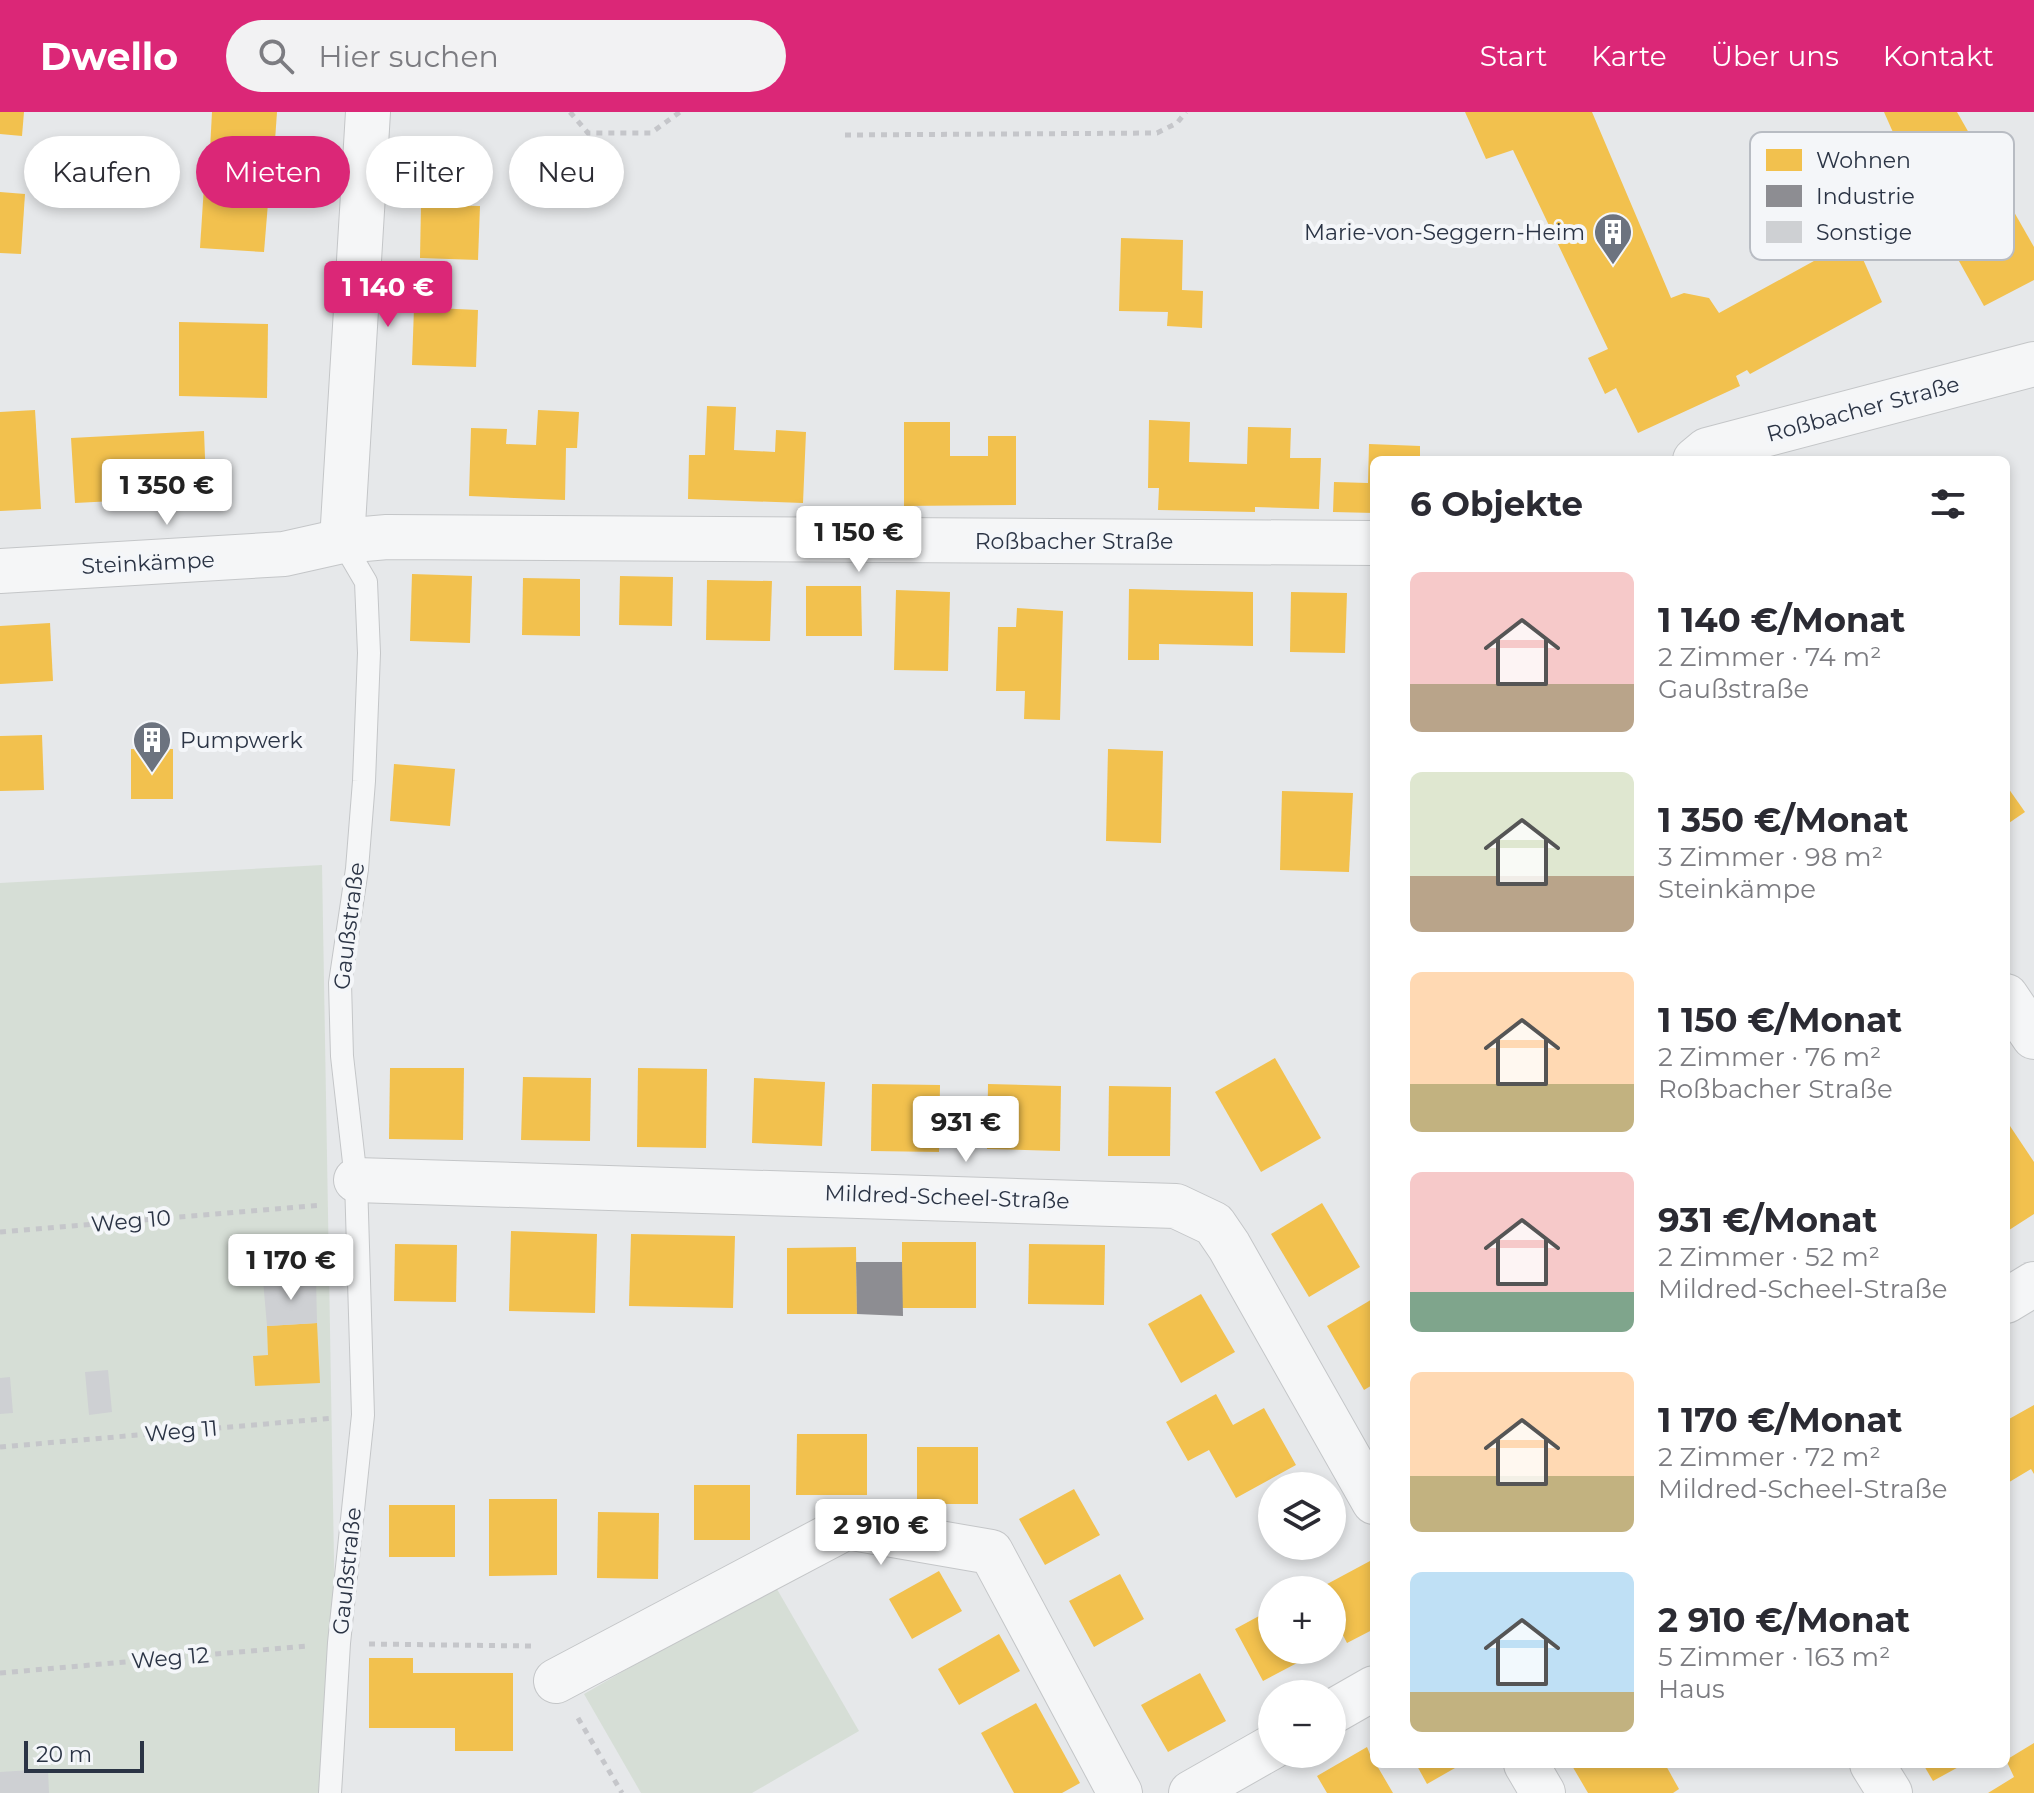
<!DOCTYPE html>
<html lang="de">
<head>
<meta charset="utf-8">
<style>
  :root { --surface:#fff; --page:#f2f2f3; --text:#2b2b33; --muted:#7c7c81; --accent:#db2777 }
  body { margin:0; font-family:Montserrat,sans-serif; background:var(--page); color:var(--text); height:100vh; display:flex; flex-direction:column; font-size:30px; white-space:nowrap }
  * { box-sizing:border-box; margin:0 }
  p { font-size:26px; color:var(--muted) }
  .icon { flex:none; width:44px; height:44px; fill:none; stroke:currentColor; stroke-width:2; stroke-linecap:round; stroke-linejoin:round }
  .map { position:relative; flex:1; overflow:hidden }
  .drawer { position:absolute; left:1370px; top:344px; width:640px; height:1312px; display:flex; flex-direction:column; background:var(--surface); border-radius:12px; box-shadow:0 4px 12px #0003 }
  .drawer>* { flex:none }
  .guide { position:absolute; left:24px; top:24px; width:760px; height:72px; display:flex; gap:16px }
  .tools { position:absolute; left:1258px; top:1360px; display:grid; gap:16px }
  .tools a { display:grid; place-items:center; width:88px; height:88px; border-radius:50%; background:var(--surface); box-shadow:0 4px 12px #0003; font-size:40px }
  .scale { position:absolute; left:24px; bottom:20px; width:120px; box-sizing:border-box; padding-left:8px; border:4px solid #2b3445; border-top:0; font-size:22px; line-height:28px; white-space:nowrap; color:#2b3445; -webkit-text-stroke:6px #f4f6f9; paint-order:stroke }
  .price { position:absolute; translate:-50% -68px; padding:0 18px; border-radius:8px; background:#fff; color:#222; font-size:26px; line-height:52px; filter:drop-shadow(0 2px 4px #0008) }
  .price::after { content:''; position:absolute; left:50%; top:48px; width:24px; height:18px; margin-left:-12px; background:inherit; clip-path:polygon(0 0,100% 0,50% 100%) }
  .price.on { background:var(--accent); color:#fff }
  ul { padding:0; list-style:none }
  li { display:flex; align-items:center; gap:24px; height:200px; padding:0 40px }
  li span { display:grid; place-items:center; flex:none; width:224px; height:160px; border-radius:12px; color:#555 }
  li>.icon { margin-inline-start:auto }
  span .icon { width:96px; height:96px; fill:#fffc; stroke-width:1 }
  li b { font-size:34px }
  h2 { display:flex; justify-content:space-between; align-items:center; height:96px; padding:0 40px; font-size:34px }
  .tag { padding:0 28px; border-radius:36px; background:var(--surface); box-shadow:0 4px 12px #0003; font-size:28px; line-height:72px }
  .tag.on { background:var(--accent); color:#fff }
  header { display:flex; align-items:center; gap:48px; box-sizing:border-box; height:112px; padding:0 40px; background:var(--accent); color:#fff }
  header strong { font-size:38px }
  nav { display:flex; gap:44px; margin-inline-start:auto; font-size:28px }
  .search { width:560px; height:72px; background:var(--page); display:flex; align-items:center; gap:20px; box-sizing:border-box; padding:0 28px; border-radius:44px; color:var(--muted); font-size:30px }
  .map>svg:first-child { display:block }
  .green { fill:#d6ded6 }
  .homes { fill:#f2c14e }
  .industry { fill:#8d8d92 }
  .building { fill:#ced0d3 }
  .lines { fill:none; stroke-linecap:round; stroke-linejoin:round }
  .service-casing { stroke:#c4c6c8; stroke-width:24 }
  .minor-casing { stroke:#c4c6c8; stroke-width:46 }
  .path { stroke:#c5c6ca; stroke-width:5; stroke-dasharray:6 6; stroke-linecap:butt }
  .service { stroke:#f5f6f7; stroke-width:22 }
  .minor { stroke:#f5f6f7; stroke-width:44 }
  .labels { text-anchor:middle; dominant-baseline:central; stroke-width:8; stroke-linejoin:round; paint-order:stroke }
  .poi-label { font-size:22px; fill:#2b3445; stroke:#f4f6f9; text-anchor:end }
  .street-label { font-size:22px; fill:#2b3445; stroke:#f4f6f9 }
  .key { fill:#f4f6f9; stroke:#b8bcc3; stroke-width:2 }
  .key-label { font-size:22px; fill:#2b3445 }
</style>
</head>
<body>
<header>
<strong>Dwello</strong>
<div class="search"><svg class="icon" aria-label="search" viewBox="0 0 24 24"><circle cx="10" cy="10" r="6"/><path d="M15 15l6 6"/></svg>Hier suchen</div>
<nav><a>Start</a><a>Karte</a><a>Über uns</a><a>Kontakt</a></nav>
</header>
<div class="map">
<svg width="2034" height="1681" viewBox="0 0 2034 1681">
  <rect width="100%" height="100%" fill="#e6e8ea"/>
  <g class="green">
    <path d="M 322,753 L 338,1681 L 0,1681 L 0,771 Z"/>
    <path d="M 774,1472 L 859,1619 L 752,1681 L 641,1681 L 584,1582 Z"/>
  </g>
  <g class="homes">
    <path d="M 0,0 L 24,0 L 22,24 L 0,22 Z"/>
    <path d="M 212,0 L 277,0 L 274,43 L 210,38 Z"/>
    <path d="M 1465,0 L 1592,0 L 1671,186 L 1684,181 L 1709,186 L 1719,201 L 1854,127 L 1882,190 L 1750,262 L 1747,258 L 1736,264 L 1740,274 L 1638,321 L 1616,276 L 1605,282 L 1588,246 L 1608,237 L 1513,38 L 1486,47 Z"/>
    <path d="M 1884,0 L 1957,0 L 2034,135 L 2034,168 L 1984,194 L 1915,70 Z"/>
    <path d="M 204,74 L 269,79 L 264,140 L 200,136 Z"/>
    <path d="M 0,80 L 25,82 L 21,142 L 0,141 Z"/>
    <path d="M 421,93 L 480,94 L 478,148 L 420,146 Z"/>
    <path d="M 1121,126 L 1183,128 L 1182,178 L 1203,179 L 1202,216 L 1167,214 L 1168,200 L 1119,199 Z"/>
    <path d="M 414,195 L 478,198 L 476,255 L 412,253 Z"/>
    <path d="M 179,210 L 268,212 L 267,286 L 179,284 Z"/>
    <path d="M 707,294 L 736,295 L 734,338 L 775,340 L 776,318 L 806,320 L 803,391 L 688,387 L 689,343 L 705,343 Z"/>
    <path d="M 35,298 L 41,397 L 0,399 L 0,300 Z"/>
    <path d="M 538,298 L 579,300 L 577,336 L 566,336 L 565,388 L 469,384 L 471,316 L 507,317 L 506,332 L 536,333 Z"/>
    <path d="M 1149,308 L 1190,310 L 1189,350 L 1247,352 L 1248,315 L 1291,316 L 1290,346 L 1321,346 L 1319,397 L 1255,395 L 1255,400 L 1158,398 L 1159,376 L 1148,376 Z"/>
    <path d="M 904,310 L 950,310 L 950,344 L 988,344 L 988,324 L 1016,324 L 1016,393 L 904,394 Z"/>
    <path d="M 204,319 L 206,372 L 171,373 L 172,386 L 75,391 L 71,326 Z"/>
    <path d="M 1369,332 L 1420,334 L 1420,348 L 1374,348 L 1374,401 L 1333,400 L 1334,370 L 1368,371 Z"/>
    <path d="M 412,462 L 472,464 L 470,531 L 410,529 Z"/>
    <path d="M 620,464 L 673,465 L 672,514 L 619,513 Z"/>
    <path d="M 523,466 L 580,467 L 580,524 L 522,523 Z"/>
    <path d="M 707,468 L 772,469 L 770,529 L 706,528 Z"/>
    <path d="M 806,474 L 861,474 L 862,524 L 806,524 Z"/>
    <path d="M 1129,477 L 1253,480 L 1253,534 L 1159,532 L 1159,548 L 1128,548 Z"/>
    <path d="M 896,478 L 950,480 L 948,559 L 894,558 Z"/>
    <path d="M 1291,480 L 1347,481 L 1345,541 L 1290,540 Z"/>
    <path d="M 1017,496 L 1063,499 L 1060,608 L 1024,607 L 1025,579 L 996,579 L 998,515 L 1016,515 Z"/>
    <path d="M 50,511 L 53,569 L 0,572 L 0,514 Z"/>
    <path d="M 42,623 L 44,678 L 0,679 L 0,624 Z"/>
    <rect x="131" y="637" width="42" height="50"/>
    <path d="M 1108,637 L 1163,639 L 1161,731 L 1106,729 Z"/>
    <path d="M 394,652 L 455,657 L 450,714 L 390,709 Z"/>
    <path d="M 2006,673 L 2025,700 L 2006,713 Z"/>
    <path d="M 1282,679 L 1353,681 L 1349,760 L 1280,758 Z"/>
    <path d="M 1275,946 L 1321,1026 L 1261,1060 L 1215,980 Z"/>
    <path d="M 390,956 L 464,956 L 463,1028 L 389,1027 Z"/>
    <path d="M 638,956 L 707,957 L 706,1036 L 637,1035 Z"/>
    <path d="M 523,965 L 591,966 L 590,1029 L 521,1028 Z"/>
    <path d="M 754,966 L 825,970 L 822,1034 L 752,1031 Z"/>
    <path d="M 872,972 L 940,973 L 939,1040 L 871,1039 Z"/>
    <path d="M 988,972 L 1061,974 L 1060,1039 L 987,1037 Z"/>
    <path d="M 1109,974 L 1171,975 L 1170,1044 L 1108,1044 Z"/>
    <path d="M 2006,1008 L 2034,1050 L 2034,1102 L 2006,1120 Z"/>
    <path d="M 1322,1091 L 1360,1155 L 1309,1185 L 1271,1122 Z"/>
    <path d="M 511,1119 L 597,1122 L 595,1201 L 509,1199 Z"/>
    <path d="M 631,1122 L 735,1124 L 733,1196 L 629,1194 Z"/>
    <rect x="902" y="1130" width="74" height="66"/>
    <path d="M 395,1132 L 457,1133 L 456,1190 L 394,1189 Z"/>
    <path d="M 1029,1132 L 1105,1133 L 1104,1193 L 1028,1192 Z"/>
    <path d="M 856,1135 L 857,1202 L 787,1202 L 787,1136 Z"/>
    <path d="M 1201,1182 L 1235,1240 L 1181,1271 L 1148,1212 Z"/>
    <path d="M 1374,1186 L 1374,1272 L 1364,1278 L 1327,1214 Z"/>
    <path d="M 317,1211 L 320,1271 L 255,1274 L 253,1244 L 268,1243 L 267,1214 Z"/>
    <path d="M 1216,1282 L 1233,1313 L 1264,1296 L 1296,1353 L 1236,1386 L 1209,1338 L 1188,1349 L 1166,1310 Z"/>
    <path d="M 2034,1293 L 2034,1362 L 2031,1357 L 2006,1372 L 2006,1301 L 2009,1307 Z"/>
    <path d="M 797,1322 L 867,1322 L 867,1383 L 796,1383 Z"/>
    <rect x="917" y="1335" width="61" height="57"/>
    <rect x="694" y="1373" width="56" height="55"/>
    <path d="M 1074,1377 L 1100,1423 L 1045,1453 L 1019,1407 Z"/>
    <path d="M 489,1387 L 557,1387 L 557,1463 L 489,1464 Z"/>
    <rect x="389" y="1393" width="66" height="52"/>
    <path d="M 598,1400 L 659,1401 L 658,1467 L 597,1466 Z"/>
    <path d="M 1370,1449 L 1374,1456 L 1374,1517 L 1347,1531 L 1332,1502 L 1332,1478 L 1316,1478 Z"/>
    <path d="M 939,1459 L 962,1499 L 912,1527 L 889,1487 Z"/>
    <path d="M 1120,1462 L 1144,1507 L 1094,1535 L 1069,1489 Z"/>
    <path d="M 1272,1497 L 1272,1538 L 1314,1538 L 1316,1541 L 1263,1569 L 1235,1517 Z"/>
    <path d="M 999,1522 L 1020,1559 L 959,1593 L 938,1557 Z"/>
    <path d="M 369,1546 L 413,1546 L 413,1561 L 513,1561 L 513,1639 L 455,1639 L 455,1616 L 369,1616 Z"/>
    <path d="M 1200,1561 L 1226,1609 L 1168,1640 L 1141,1593 Z"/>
    <path d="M 1036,1591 L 1080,1671 L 1062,1681 L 1014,1681 L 981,1621 Z"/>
    <path d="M 2034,1631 L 2034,1681 L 1988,1681 L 2014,1665 L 2006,1648 Z"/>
    <path d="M 1367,1635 L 1374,1652 L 1376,1652 L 1393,1681 L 1327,1681 L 1317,1664 Z"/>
    <path d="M 1416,1652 L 1462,1652 L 1427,1672 Z"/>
    <path d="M 1571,1652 L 1665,1652 L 1679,1677 L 1673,1681 L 1588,1681 Z"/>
    <path d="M 1923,1652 L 1964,1652 L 1933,1669 Z"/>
  </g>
  <path class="industry" d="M 856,1150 L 902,1150 L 903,1204 L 857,1202 Z"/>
  <g class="building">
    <path d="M 316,1166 L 317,1211 L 267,1214 L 263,1168 Z"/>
    <path d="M 108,1258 L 112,1300 L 89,1303 L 85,1260 Z"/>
    <path d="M 10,1265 L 13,1301 L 0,1302 L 0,1266 Z"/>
    <path d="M 48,1657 L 49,1681 L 0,1681 L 0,1660 Z"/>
  </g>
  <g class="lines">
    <g class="service-casing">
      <path id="service" d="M 330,1681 L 339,1531 L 363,1303 L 356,1068 L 342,944 L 340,871 L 357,757 L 364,669 L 369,541 L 366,470 L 342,429"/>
    </g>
    <g class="minor-casing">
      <g id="minor">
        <path d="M 1695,348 L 1707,338 L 2034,252"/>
        <path d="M 342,429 L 368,0"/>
        <path d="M 0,459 L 284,442 L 342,429 L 387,425 L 1374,431"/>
        <path d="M 2006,884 L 2034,925"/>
        <path d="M 356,1068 L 1176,1094 L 1214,1112 L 1229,1134 L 1374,1390"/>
        <path d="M 2006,1189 L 2034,1172"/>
        <path d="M 556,1569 L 847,1415 L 991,1440 L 1120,1681"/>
        <path d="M 1332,1600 L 1374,1576"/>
        <path d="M 1526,1652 L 1543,1681"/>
        <path d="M 1872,1652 L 1890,1681"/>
        <path d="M 1191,1681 L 1272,1635"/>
      </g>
    </g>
    <g class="path">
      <path d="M 570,0 L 588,21 L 651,21 L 680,0"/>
      <path d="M 845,23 L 1157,21 L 1177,11 L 1186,0"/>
      <path d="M 0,1120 L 322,1093"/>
      <path d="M 0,1335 L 334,1306"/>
      <path d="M 369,1532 L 531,1534"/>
      <path d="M 0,1561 L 307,1534"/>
      <path d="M 578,1606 L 622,1681"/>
    </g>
    <use href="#service" class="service"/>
    <use href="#minor" class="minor"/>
  </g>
  <defs>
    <g id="building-pin" transform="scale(2)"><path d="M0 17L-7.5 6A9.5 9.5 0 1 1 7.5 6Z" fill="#6c737f" stroke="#f4f6f9"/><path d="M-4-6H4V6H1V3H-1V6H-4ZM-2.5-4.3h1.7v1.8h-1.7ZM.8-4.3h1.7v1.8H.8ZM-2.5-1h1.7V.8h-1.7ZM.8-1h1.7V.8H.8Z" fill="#fff"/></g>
  </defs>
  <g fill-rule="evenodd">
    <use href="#building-pin" x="1613" y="120"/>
    <use href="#building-pin" x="152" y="628"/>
  </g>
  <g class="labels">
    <g class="poi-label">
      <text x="1585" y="120">Marie-von-Seggern-Heim</text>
      <text x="180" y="628" text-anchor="start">Pumpwerk</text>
    </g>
    <g class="street-label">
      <text transform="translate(1863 297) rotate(-15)">Roßbacher Straße</text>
      <text x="1074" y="429">Roßbacher Straße</text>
      <text transform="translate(148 451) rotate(-3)">Steinkämpe</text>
      <text transform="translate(349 814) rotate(-83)">Gaußstraße</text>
      <text transform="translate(947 1085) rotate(2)">Mildred-Scheel-Straße</text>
      <text transform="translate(131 1109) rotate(-5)">Weg 10</text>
      <text transform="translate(181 1319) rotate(-5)">Weg 11</text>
      <text transform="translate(347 1459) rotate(-84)">Gaußstraße</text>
      <text transform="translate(170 1546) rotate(-5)">Weg 12</text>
    </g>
  </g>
  <rect x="1750" y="20" width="264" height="128" rx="12" class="key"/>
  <rect x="1766" y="37" width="36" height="22" fill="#f2c14e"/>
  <rect x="1766" y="73" width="36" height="22" fill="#8d8d92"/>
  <rect x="1766" y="109" width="36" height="22" fill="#ced0d3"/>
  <g class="key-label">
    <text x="1816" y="56">Wohnen</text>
    <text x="1816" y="92">Industrie</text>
    <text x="1816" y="128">Sonstige</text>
  </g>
</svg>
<div class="tools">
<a><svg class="icon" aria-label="layers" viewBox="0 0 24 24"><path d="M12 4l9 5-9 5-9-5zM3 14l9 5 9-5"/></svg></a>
<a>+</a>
<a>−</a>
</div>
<div class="scale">20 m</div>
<b class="price on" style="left:388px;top:217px">1 140 €</b>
<b class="price" style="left:167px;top:415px">1 350 €</b>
<b class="price" style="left:859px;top:462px">1 150 €</b>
<b class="price" style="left:966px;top:1052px">931 €</b>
<b class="price" style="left:291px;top:1190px">1 170 €</b>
<b class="price" style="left:881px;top:1455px">2 910 €</b>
<div class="guide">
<a class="tag">Kaufen</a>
<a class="tag on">Mieten</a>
<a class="tag">Filter</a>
<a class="tag">Neu</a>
</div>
<section class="drawer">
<h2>6 Objekte<svg class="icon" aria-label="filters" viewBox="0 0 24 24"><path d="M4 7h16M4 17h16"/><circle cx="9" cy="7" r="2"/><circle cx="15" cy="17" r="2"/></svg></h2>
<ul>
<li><span style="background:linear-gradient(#f6c9c9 70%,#b9a48a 0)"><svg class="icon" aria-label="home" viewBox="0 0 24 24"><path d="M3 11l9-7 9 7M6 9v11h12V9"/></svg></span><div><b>1 140 €/Monat</b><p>2 Zimmer · 74 m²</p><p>Gaußstraße</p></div></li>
<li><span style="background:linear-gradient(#dfe7d0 65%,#b9a48a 0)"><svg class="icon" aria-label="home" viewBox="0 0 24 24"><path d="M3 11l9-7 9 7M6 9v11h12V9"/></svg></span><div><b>1 350 €/Monat</b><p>3 Zimmer · 98 m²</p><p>Steinkämpe</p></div></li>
<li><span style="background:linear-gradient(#ffd9b3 70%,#c2b280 0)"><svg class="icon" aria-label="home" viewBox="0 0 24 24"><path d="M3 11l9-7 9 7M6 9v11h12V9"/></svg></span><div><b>1 150 €/Monat</b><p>2 Zimmer · 76 m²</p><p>Roßbacher Straße</p></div></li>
<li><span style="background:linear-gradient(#f6c9c9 75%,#7fa58c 0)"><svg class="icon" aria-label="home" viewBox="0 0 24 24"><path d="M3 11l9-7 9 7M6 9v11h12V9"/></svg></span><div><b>931 €/Monat</b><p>2 Zimmer · 52 m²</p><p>Mildred-Scheel-Straße</p></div></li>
<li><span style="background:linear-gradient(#ffd9b3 65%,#c2b280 0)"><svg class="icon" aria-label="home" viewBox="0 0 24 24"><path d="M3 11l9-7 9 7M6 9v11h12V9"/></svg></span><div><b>1 170 €/Monat</b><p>2 Zimmer · 72 m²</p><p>Mildred-Scheel-Straße</p></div></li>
<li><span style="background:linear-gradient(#bfe0f5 75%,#c2b280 0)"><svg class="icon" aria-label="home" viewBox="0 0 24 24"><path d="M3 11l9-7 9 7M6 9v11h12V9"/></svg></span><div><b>2 910 €/Monat</b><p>5 Zimmer · 163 m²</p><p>Haus</p></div></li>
</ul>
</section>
</div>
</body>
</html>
